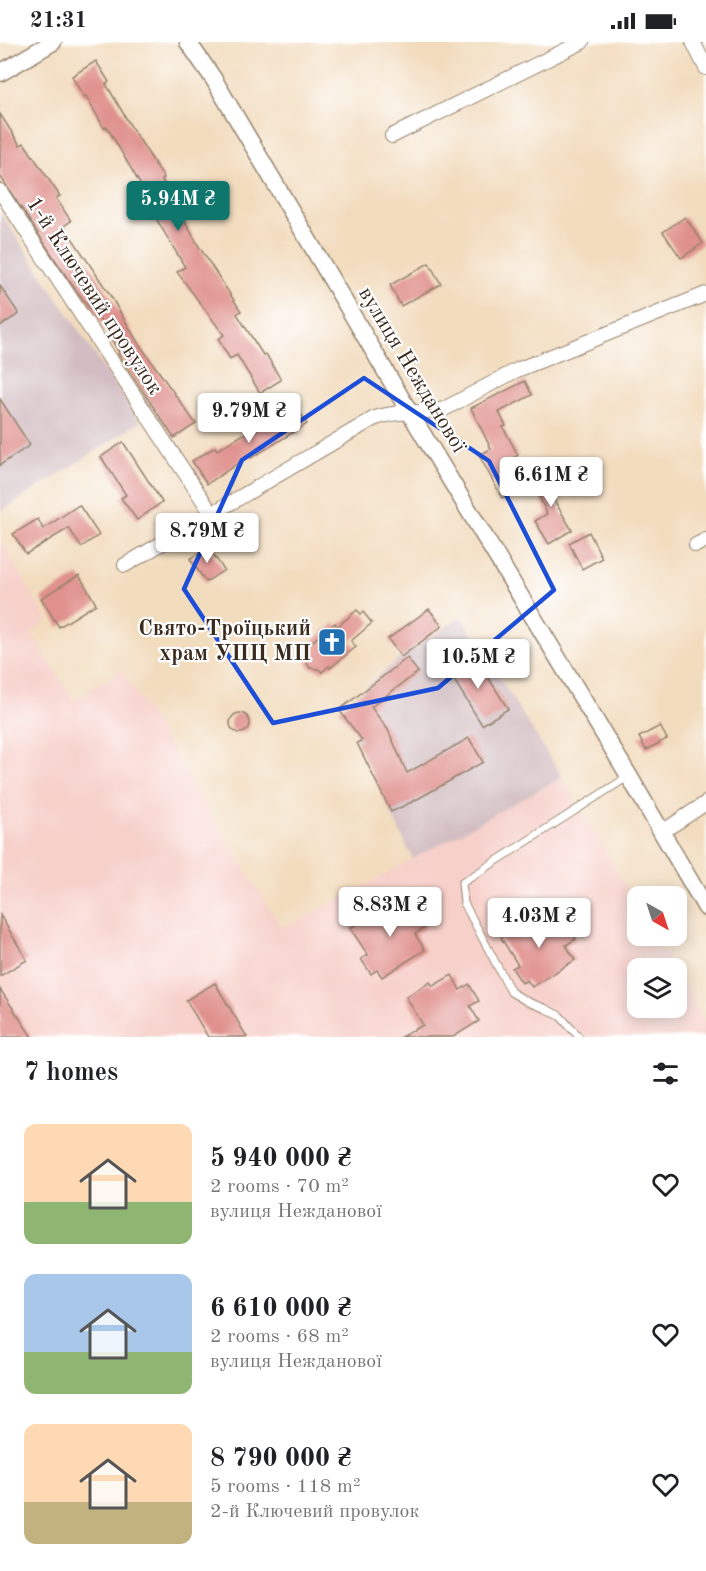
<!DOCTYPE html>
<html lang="en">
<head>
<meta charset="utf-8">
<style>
  :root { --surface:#fff; --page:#f2f2f2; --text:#202124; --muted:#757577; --accent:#0f766e }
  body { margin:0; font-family:"Old Standard TT",serif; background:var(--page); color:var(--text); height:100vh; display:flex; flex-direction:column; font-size:22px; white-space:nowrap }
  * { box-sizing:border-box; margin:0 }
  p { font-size:20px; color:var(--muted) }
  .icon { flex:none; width:33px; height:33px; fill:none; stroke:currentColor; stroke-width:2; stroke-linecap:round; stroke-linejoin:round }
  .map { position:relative; height:995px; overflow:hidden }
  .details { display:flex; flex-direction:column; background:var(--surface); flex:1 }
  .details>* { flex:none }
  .needle { width:39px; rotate:141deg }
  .controls { position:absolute; left:627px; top:844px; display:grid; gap:12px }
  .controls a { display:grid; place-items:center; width:60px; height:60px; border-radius:12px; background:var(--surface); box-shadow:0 3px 15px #0003; font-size:30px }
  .price { position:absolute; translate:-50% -51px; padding:0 14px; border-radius:6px; background:#fff; color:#222; font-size:20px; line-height:39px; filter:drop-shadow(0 2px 3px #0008) }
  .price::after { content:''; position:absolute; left:50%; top:36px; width:18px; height:14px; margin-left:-9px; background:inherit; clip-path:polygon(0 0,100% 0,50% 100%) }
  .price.current { background:var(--accent); color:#fff }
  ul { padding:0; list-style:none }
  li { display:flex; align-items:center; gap:18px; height:150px; padding:0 24px }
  li span { display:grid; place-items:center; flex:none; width:168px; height:120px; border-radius:12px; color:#555 }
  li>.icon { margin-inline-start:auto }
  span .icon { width:72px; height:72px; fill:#fffc; stroke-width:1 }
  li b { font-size:26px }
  h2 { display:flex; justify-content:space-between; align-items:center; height:72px; padding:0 24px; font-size:26px }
  .status { display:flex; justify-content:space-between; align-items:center; height:42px; padding:0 30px; background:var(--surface); direction:ltr }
  .status svg { height:16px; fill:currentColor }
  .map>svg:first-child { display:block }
  .built { fill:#f7d0ca }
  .industrial { fill:#d2bec2 }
  .building { fill:#e0918d }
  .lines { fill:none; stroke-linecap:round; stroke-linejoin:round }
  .service-casing { stroke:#96836e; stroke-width:9 }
  .minor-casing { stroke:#96836e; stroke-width:16 }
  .tertiary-casing { stroke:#96836e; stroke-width:19 }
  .service { stroke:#fff; stroke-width:7 }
  .minor { stroke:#fff; stroke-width:14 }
  .tertiary { stroke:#fff; stroke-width:16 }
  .marked { fill:none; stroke:#1d4ed8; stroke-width:4.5; stroke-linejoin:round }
  .labels { text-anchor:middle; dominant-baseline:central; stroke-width:4.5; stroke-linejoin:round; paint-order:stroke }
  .street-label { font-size:22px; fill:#3b2a1e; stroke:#fff }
  .poi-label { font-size:22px; font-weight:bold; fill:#3b2a1e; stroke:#fff; text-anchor:end }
</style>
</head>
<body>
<div class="status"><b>21:31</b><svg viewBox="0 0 49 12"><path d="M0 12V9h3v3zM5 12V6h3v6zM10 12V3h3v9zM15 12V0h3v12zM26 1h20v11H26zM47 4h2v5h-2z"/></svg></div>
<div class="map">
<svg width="706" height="995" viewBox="0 0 706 995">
  <rect width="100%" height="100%" fill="#fff"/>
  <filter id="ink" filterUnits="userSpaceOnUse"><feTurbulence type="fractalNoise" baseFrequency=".0167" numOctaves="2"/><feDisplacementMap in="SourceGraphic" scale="12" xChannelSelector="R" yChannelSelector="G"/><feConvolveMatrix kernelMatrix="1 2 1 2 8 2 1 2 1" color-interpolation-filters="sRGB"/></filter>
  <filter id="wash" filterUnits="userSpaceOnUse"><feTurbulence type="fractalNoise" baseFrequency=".008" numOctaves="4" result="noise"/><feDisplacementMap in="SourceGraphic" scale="24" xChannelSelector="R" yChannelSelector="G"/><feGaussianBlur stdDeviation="1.35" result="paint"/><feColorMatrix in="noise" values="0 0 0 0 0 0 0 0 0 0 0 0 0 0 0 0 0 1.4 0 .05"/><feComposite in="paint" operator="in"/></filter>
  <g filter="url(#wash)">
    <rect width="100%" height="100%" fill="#f2dcbe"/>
    <path class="built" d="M 0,498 L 47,578 L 31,591 L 74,658 L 122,628 L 280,884 L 298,880 L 562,735 L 637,865 L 638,894 L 654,894 L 674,927 L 638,927 L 638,966 L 676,966 L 677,932 L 706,983 L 706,995 L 0,995 Z"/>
    <g class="industrial">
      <path d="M 0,170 L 140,380 L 0,470 Z"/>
      <path d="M 461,575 L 562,735 L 413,817 L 357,701 L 356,691 L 339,668 L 401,615 Z"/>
    </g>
    <g id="blocks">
      <g class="building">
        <path d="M 96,19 L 109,40 L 106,42 L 130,83 L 164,136 L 162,138 L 198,203 L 241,269 L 237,272 L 263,313 L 266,312 L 281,338 L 260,351 L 237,313 L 230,317 L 218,297 L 224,293 L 177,230 L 185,225 L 148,163 L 151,161 L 107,85 L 104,86 L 86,54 L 84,55 L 72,34 Z"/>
        <path d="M 0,72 L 20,103 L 24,101 L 60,154 L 56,156 L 71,179 L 64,184 L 110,253 L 137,299 L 196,382 L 174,396 L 118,312 L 119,310 L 92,265 L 90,267 L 68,237 L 0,134 Z"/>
        <path d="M 685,175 L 703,201 L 681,216 L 663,190 Z"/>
        <path d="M 429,221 L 441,242 L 401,264 L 390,243 Z"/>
        <path d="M 0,244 L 19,272 L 0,284 Z"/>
        <path d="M 525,339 L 532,353 L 499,370 L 506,384 L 503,385 L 518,413 L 505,421 L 519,447 L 502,456 L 479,413 L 491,407 L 471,366 Z"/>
        <path d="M 0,357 L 30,403 L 0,423 Z"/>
        <path d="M 295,362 L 307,382 L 251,416 L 249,414 L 207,442 L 192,419 L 215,405 L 217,408 Z"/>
        <path d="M 123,400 L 162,460 L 137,478 L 121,456 L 126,453 L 101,415 Z"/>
        <path d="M 561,427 L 567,439 L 548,448 L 572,488 L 549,502 L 535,479 L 547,472 L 533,440 Z"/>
        <path d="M 79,463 L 99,493 L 81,505 L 69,486 L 26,512 L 13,492 L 38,477 L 43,487 Z"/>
        <path d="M 589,490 L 602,516 L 582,527 L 569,501 Z"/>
        <path d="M 208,505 L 224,528 L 206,540 L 190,517 Z"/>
        <path d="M 79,533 L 96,562 L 59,585 L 41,556 Z"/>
        <path d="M 429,567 L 442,584 L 401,615 L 388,597 Z"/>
        <path d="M 357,568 L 361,572 L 363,570 L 372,581 L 351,599 L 356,605 L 330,626 L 329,624 L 322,630 L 318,627 L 310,626 L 306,619 L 308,603 L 335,581 L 337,585 Z"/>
        <path d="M 475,614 L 508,667 L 482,683 L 449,630 Z"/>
        <path d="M 407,616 L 418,630 L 371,665 L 388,688 L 407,731 L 469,696 L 483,720 L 414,759 L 391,770 L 357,701 L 362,698 L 339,668 Z"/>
        <circle cx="240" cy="681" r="10"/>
        <path d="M 660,684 L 667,697 L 646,708 L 639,695 Z"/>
        <path d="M 402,857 L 412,873 L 416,871 L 426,885 L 415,892 L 425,908 L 382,935 L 377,928 L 371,932 L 361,917 L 368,913 L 350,886 L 373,871 L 376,875 Z"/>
        <path d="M 546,871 L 556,887 L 566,881 L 576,897 L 566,903 L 575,918 L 532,945 L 527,938 L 522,941 L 512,926 L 518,923 L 501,896 L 526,880 L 528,883 Z"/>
        <path d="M 0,873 L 27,918 L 0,934 Z"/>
        <path d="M 452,933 L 460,948 L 469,942 L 479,959 L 470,964 L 479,979 L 453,995 L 401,995 L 423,983 L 406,955 L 430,940 L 433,944 Z"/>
        <path d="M 215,941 L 247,995 L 208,995 L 186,958 Z"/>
        <path d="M 0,947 L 32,995 L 0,995 Z"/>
      </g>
    </g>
  </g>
  <g filter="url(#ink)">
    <use href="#blocks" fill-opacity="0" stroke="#96836e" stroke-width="1.5"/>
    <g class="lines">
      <g class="service-casing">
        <path id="service" d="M 579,995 L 560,974 L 544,966 L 528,960 L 511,950 L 464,861 L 462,841 L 629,734"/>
      </g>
      <g class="minor-casing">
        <g id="minor">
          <path d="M 693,0 L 706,26"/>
          <path d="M 392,94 L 582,0"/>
          <path d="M 0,149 L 212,472"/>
          <path d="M 696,503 L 706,498"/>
          <path d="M 125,523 L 373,377 C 395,368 420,372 444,367 L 517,328 L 706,252"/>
          <path d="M 662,790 L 706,761"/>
        </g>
      </g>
      <g class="tertiary-casing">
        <g id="tertiary">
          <path d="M 188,0 L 213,36 L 410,371 L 629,734 L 706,866"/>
          <path d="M 0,31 L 53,0"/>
        </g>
      </g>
      <use href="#service" class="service"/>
      <use href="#minor" class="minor"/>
      <use href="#tertiary" class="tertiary"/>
    </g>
  </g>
  <path class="marked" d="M 364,336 L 489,419 L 554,548 L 438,646 L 273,681 L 184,547 L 242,418 Z"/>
  <defs>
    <g id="church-square" transform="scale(1.5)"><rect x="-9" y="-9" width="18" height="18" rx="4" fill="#1f6fb2" stroke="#fff"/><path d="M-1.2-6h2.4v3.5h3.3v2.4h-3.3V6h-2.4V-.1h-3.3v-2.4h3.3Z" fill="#fff"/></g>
  </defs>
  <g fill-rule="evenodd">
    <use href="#church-square" x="332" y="600"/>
  </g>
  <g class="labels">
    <g class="street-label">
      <text transform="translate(94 254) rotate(57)">1-й Ключевий провулок</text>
      <text transform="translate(412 328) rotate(59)">вулиця Нежданової</text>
    </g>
    <g class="poi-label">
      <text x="311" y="587">Свято-Троїцький<tspan x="311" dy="25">храм УПЦ МП</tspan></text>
    </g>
  </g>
</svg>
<div class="controls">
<a><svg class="needle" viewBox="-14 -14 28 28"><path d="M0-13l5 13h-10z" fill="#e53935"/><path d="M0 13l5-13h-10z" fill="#757577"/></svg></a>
<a><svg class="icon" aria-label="layers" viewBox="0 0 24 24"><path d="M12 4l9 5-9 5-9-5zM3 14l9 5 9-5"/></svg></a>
</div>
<b class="price current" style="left:178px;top:190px">5.94M ₴</b>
<b class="price" style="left:249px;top:402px">9.79M ₴</b>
<b class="price" style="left:551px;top:466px">6.61M ₴</b>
<b class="price" style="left:207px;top:522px">8.79M ₴</b>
<b class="price" style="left:478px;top:648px">10.5M ₴</b>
<b class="price" style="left:390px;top:896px">8.83M ₴</b>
<b class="price" style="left:539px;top:907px">4.03M ₴</b>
</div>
<section class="details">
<h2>7 homes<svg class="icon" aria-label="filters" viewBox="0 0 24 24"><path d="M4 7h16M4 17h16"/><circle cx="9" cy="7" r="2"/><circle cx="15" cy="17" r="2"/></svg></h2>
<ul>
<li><span style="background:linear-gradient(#ffd9b3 65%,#8fb573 0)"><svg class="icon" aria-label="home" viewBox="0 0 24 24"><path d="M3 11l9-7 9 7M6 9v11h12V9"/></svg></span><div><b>5 940 000 ₴</b><p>2 rooms · 70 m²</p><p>вулиця Нежданової</p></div><svg class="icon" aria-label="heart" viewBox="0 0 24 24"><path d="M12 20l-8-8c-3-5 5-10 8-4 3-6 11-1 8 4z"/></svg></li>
<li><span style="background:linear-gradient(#a9c7e8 65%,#8fb573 0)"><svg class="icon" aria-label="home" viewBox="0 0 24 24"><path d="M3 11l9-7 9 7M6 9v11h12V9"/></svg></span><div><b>6 610 000 ₴</b><p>2 rooms · 68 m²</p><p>вулиця Нежданової</p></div><svg class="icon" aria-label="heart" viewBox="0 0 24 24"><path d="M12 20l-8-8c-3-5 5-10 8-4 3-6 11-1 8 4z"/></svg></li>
<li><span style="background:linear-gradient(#ffd9b3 65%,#c2b280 0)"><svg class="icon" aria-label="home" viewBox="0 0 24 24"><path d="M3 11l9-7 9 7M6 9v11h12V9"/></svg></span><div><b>8 790 000 ₴</b><p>5 rooms · 118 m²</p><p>2-й Ключевий провулок</p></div><svg class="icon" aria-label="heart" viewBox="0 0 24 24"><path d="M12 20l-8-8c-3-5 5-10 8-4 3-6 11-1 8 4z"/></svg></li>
</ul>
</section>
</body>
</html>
